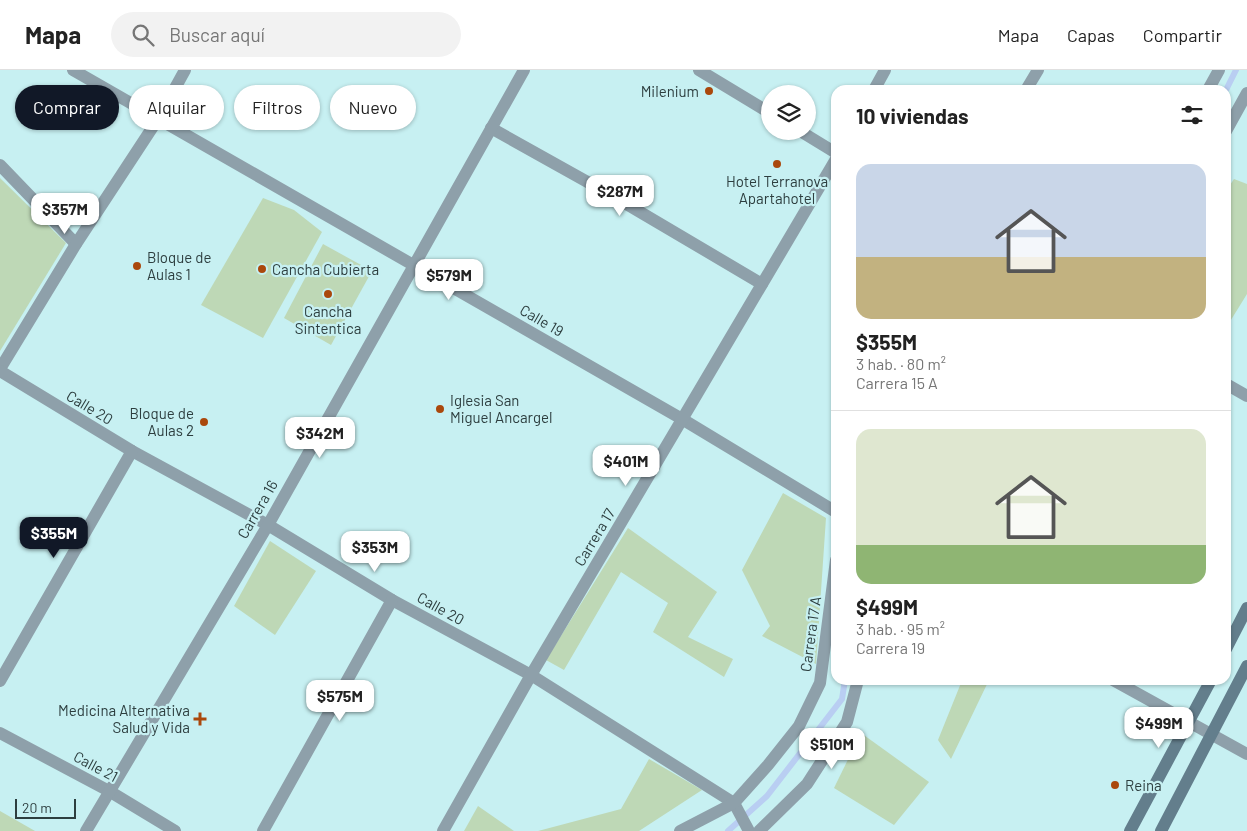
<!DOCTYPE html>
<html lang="es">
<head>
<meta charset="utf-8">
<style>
  :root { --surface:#fff; --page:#f2f2f2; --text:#222; --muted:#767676; --line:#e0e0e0; --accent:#111827 }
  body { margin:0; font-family:Barlow,sans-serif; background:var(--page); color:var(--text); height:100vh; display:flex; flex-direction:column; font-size:19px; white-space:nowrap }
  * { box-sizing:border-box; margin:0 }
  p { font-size:16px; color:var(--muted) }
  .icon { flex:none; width:28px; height:28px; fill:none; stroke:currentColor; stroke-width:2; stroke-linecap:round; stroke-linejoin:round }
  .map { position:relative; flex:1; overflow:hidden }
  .side { position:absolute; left:831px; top:15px; width:400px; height:600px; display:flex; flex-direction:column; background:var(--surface); border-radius:15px; box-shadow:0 1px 4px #0004 }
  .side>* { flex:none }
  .top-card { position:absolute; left:15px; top:15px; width:475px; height:45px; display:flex; gap:10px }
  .controls { position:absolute; left:761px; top:15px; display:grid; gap:10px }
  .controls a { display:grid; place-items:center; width:55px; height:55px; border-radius:50%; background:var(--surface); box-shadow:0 1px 4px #0004; font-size:25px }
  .scale { position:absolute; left:15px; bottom:12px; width:61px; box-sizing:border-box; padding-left:5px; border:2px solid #2d3e3f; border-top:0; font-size:14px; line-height:18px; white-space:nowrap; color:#2d3e3f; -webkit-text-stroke:4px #c7f0f2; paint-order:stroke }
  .price { position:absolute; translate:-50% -42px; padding:0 11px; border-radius:10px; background:#fff; color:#222; font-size:16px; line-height:32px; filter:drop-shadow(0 1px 2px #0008) }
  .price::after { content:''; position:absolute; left:50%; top:30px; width:15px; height:11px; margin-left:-8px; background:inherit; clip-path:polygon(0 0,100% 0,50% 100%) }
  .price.selected { background:var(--accent); color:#fff }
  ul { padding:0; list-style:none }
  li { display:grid; align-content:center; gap:10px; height:265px; padding:0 25px }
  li+li { border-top:1px solid var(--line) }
  li span { display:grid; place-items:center; height:155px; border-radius:15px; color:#555 }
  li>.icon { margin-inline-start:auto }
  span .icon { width:90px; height:90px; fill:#fffc; stroke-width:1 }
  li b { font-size:21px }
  h2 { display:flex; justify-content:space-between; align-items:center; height:60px; padding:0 25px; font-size:21px }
  .pill { padding:0 18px; border-radius:22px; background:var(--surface); box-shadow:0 1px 4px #0004; font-size:18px; line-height:45px }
  .pill.selected { background:var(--accent); color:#fff }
  header { display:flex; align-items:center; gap:30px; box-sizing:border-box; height:70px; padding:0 25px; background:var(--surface); border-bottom:1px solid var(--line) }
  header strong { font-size:24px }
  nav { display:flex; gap:28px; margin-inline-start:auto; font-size:18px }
  .search { width:350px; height:45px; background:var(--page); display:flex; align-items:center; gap:12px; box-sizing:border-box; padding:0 18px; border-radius:28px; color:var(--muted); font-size:19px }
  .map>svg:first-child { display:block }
  .green { fill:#bed8b6 }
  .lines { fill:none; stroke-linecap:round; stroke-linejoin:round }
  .stream { stroke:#b9cef2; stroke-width:6 }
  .pedestrian { stroke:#8ea0aa; stroke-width:12 }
  .minor { stroke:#8ea0aa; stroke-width:12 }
  .tertiary { stroke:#8ea0aa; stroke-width:12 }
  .secondary { stroke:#637e8c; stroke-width:12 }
  .poi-dot { fill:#aa480c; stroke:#c7f0f2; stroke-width:2 }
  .labels { text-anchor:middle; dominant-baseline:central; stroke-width:4.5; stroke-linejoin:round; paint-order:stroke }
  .poi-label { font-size:15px; fill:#2d3e3f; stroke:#c7f0f2; text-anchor:start }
  .street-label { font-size:15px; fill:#2d3e3f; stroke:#c7f0f2 }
</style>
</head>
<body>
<header>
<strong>Mapa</strong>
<div class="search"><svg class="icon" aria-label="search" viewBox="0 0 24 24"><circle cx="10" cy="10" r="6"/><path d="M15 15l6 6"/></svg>Buscar aquí</div>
<nav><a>Mapa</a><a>Capas</a><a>Compartir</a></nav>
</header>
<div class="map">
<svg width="1247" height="761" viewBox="0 0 1247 761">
  <rect width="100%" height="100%" fill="#c7f0f2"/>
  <g class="green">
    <path d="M 0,108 L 66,173 L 0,281 Z"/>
    <path d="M 1234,109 L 1247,114 L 1247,224 L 1226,258 L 1226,121 Z"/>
    <path d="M 263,128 L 294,140 L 322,162 L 263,268 L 201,235 Z"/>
    <path d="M 323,174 L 372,201 L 331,275 L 284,248 Z"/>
    <path d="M 783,423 L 826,448 L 816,594 L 762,566 L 770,556 L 742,500 Z"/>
    <path d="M 628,458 L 717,522 L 688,567 L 733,589 L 724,607 L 653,562 L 668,533 L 621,502 L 564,600 L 546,590 Z"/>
    <path d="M 270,471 L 316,501 L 275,565 L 234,536 Z"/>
    <path d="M 956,610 L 989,610 L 951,689 L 938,670 L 961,613 Z"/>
    <path d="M 861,663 L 929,712 L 894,755 L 834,718 Z"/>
    <path d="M 649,689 L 702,720 L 639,761 L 538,761 L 621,739 Z"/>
    <path d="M 478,736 L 514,761 L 464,761 Z"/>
    <path d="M 0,741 L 35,761 L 0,761 Z"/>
  </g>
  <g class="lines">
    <g class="stream">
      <path d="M 1226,20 L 1236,0"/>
      <path d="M 728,761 L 767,726 L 842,629 L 845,610"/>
    </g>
    <path class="pedestrian" d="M 1026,20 L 1038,0"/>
    <g class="minor">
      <path d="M 73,0 L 682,349 L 836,442"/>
      <path d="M 699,0 L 770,43"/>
      <path d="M 874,20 L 885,0"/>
      <path d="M 491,58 L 618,129 L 762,214"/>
      <path d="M 800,61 L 836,83"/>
      <path d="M 0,95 L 76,174"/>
      <path d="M 0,299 L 76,174 L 158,49 L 185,0"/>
      <path d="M 0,301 L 132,381 L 268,455 L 392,530 L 531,605 L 734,733 L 749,761"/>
      <path d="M 1226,314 L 1247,326"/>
      <path d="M 1113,610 L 1247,684"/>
      <path d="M 0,611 L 132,381"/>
      <path d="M 0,663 L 109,721 L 175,761"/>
      <path d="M 86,761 L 268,455 L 524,0"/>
      <path d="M 263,761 L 392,530"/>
      <path d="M 443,761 L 531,605 L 836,89"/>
    </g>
    <g class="tertiary">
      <path d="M 1208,20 L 1219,0"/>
      <path d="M 1226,61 L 1247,23"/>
      <path d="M 680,761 L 734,733 L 768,695 L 799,656 L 820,613 L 836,490"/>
      <path d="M 759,761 L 807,714 L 847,652 L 858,610"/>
    </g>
    <g class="secondary">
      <path d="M 1226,579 L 1247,538"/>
      <path d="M 1130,761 L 1211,610"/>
      <path d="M 1161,761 L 1247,596"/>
    </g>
  </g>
  <g class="poi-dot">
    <circle cx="709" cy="21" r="5"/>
    <circle cx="777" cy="94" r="5"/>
    <circle cx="137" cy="196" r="5"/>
    <circle cx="262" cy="199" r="5"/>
    <circle cx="328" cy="224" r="5"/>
    <circle cx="440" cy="339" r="5"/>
    <circle cx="204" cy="352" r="5"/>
    <path d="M197.5 641.5h5v5h5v5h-5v5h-5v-5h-5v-5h5z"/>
    <circle cx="1115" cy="715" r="5"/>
  </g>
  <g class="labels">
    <g class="poi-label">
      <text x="699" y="21" text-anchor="end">Milenium</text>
      <text x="777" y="111" text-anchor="middle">Hotel Terranova<tspan x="777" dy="17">Apartahotel</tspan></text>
      <text x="147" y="187">Bloque de<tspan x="147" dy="17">Aulas 1</tspan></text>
      <text x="272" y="199">Cancha Cubierta</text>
      <text x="328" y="241" text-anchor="middle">Cancha<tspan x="328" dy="17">Sintentica</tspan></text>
      <text x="450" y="330">Iglesia San<tspan x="450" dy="17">Miguel Ancargel</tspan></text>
      <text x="194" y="343" text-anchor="end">Bloque de<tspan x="194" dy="17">Aulas 2</tspan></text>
      <text x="190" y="640" text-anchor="end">Medicina Alternativa<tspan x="190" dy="17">Salud y Vida</tspan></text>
      <text x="1125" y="715">Reina</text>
    </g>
    <g class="street-label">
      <text transform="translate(542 250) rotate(30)">Calle 19</text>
      <text transform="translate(90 337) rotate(31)">Calle 20</text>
      <text transform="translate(257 439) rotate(-60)">Carrera 16</text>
      <text transform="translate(594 467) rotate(-59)">Carrera 17</text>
      <text transform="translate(441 538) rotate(29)">Calle 20</text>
      <text transform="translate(810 564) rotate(-82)">Carrera 17 A</text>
      <text transform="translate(96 696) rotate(28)">Calle 21</text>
    </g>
  </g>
</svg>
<div class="controls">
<a><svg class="icon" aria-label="layers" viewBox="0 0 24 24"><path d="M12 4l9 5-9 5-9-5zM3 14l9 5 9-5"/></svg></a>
</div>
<div class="scale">20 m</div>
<b class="price" style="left:620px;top:147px">$287M</b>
<b class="price" style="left:65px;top:165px">$357M</b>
<b class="price" style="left:449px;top:231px">$579M</b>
<b class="price" style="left:320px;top:389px">$342M</b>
<b class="price" style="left:626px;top:417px">$401M</b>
<b class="price selected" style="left:54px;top:489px">$355M</b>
<b class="price" style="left:375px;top:503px">$353M</b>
<b class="price" style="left:340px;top:652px">$575M</b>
<b class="price" style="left:1159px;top:679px">$499M</b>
<b class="price" style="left:832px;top:700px">$510M</b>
<div class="top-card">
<a class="pill selected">Comprar</a>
<a class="pill">Alquilar</a>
<a class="pill">Filtros</a>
<a class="pill">Nuevo</a>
</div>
<section class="side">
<h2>10 viviendas<svg class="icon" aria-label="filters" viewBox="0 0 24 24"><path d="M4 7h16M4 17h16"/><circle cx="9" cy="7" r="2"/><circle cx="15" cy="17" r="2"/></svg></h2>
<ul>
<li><span style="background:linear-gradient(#c9d6e8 60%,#c2b280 0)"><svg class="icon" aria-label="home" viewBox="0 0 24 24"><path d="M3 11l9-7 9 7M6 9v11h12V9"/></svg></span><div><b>$355M</b><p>3 hab. · 80 m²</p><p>Carrera 15 A</p></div></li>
<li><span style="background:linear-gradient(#dfe7d0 75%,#8fb573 0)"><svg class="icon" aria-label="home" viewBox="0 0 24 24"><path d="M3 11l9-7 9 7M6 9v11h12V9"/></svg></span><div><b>$499M</b><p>3 hab. · 95 m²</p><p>Carrera 19</p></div></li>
</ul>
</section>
</div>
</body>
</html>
